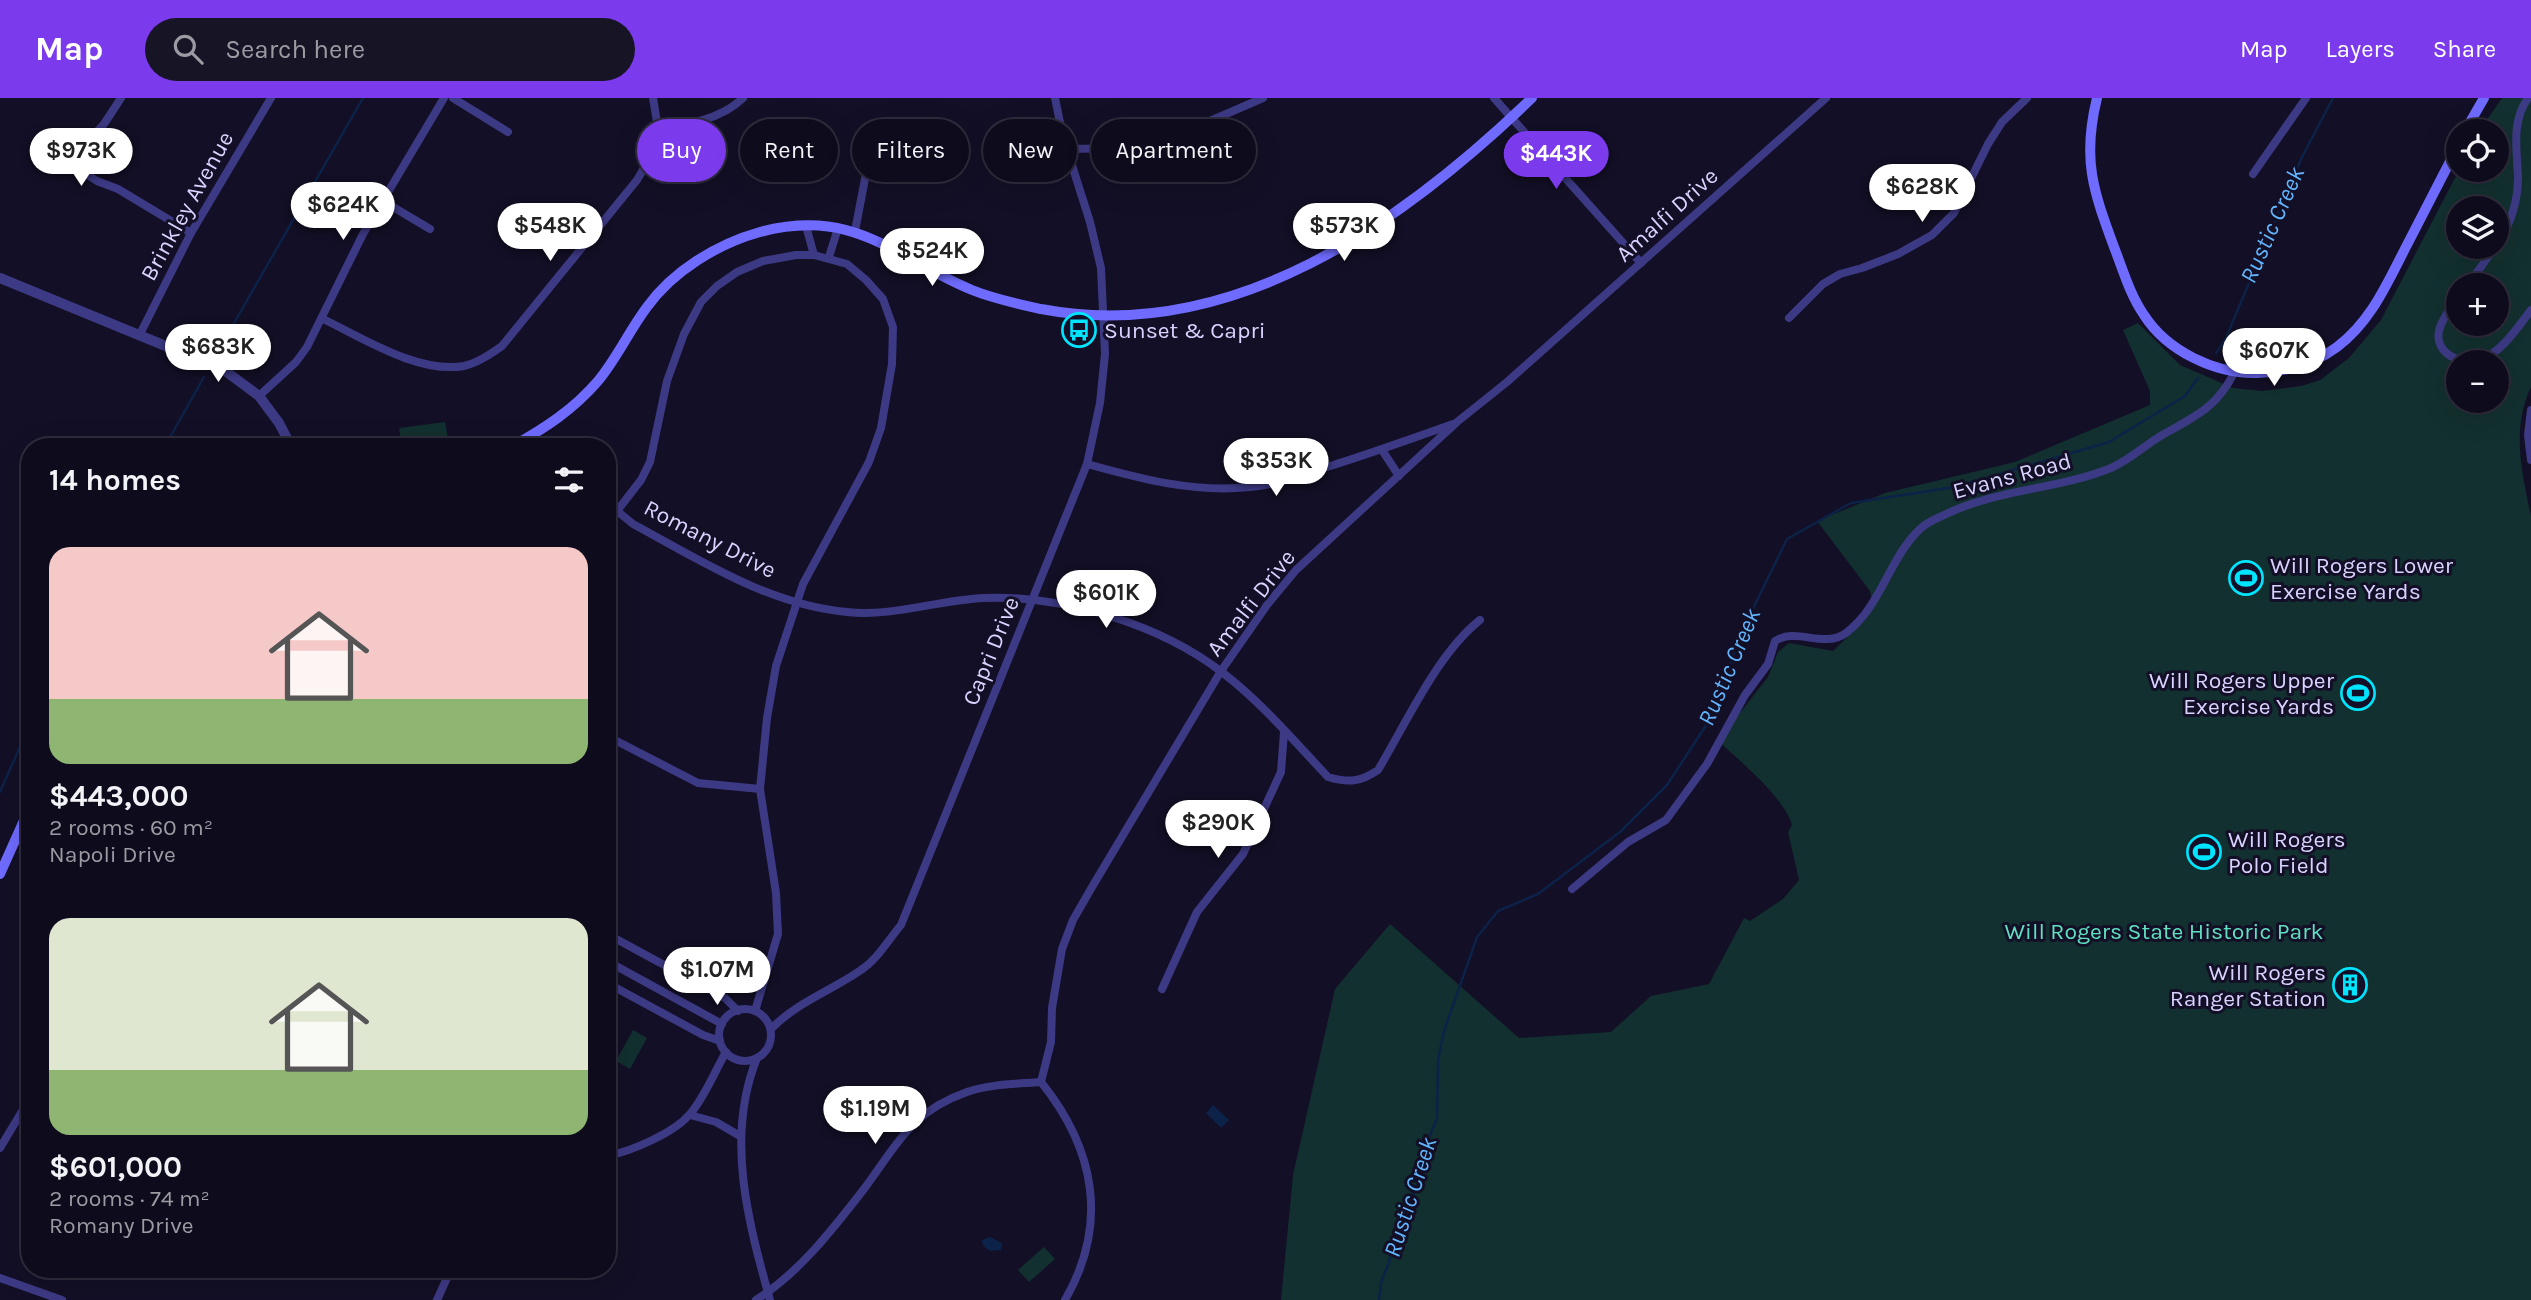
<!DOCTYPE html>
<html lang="en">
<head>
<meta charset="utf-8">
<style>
  :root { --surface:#0e0b1c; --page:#171425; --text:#f1f3f6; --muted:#9b9ba3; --line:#2e2b3b; --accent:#7c3aed }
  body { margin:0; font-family:Karla,sans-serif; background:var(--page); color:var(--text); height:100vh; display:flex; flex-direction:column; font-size:26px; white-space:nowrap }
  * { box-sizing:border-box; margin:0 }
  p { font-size:23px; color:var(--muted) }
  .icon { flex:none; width:38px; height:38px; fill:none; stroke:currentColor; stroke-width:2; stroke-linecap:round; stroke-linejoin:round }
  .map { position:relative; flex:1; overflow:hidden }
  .sheet { position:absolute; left:21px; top:340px; width:595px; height:840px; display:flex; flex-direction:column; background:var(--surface); border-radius:28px; box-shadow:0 7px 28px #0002,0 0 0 2px var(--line) }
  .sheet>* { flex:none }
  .guide { position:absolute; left:637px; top:21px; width:665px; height:63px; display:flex; gap:14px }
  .buttons { position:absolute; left:2446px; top:21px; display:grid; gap:14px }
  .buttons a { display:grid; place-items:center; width:63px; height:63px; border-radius:50%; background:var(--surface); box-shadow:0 7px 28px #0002,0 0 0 2px var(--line); font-size:35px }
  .price { position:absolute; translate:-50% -60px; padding:0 16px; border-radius:24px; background:#fff; color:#222; font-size:23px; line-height:46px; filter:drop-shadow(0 2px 4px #0008) }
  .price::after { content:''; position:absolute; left:50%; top:42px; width:21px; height:16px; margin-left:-10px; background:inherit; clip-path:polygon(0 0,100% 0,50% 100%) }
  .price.on { background:var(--accent); color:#fff }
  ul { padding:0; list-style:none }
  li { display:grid; align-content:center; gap:14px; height:371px; padding:0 28px }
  li span { display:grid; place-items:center; height:217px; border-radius:21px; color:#555 }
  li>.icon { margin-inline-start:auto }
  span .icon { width:126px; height:126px; fill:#fffc; stroke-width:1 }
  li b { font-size:30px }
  h2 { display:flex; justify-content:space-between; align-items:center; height:84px; padding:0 28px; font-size:30px }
  .chip { padding:0 24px; border-radius:32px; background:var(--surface); box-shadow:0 7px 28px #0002,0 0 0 2px var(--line); font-size:24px; line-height:63px }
  .chip.on { background:var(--accent); color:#fff }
  header { display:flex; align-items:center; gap:42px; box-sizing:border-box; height:98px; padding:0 35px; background:var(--accent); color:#fff }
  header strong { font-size:33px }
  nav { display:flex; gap:38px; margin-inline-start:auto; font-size:24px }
  .search { width:490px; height:63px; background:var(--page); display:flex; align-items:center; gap:18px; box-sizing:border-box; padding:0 24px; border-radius:38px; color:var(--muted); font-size:26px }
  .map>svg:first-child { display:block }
  .green { fill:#12302f; fill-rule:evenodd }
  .water { fill:#0c2248 }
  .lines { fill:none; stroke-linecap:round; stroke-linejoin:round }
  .stream { stroke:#0c2248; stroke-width:2.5 }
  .minor { stroke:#3d3a85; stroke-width:8 }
  .tertiary { stroke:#3d3a85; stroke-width:10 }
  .secondary { stroke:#6f6bff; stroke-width:10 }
  .labels { text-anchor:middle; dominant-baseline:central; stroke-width:6; stroke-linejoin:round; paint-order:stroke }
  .street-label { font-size:23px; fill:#d9d4ff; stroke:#130f26 }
  .poi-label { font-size:23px; fill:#d9d4ff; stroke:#130f26; text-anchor:start }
  .park-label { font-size:23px; fill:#5fe0c0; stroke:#130f26 }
  .water-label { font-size:24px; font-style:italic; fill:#62b6ff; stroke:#130f26 }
</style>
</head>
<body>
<header>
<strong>Map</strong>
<div class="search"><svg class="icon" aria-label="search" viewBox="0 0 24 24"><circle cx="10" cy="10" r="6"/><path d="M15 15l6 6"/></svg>Search here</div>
<nav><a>Map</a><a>Layers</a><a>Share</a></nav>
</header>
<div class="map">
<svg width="2531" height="1202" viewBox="0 0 2531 1202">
  <rect width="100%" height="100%" fill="#130f26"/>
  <g class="green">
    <path d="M 2502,0 L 2531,0 L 2531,289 C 2511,331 2522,375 2531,418 L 2531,1202 L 1281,1202 L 1293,1077 L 1335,891 L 1390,826 L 1519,940 L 1611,934 L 1651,898 L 1709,886 L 1744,820 L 1750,823 L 1783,801 L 1799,782 L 1788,734 L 1792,727 C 1784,699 1740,663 1718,643 L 1768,579 L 1778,554 L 1789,545 L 1833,553 L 1865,522 L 1873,510 L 1870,493 L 1817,423 L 1885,395 L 2015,364 L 2150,307 L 2150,293 L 2123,232 L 2138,225 L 2180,267 L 2233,290 L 2262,293 L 2301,288 L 2320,282 L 2349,260 L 2381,222 L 2459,72 L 2497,72 L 2497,33 L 2479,33 ZM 2459,110 L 2497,110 L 2497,149 L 2459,149 ZM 2459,187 L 2497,187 L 2497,226 L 2459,226 ZM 2459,264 L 2497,264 L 2497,303 L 2459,303 Z"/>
    <path d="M 445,324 L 449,346 L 402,348 L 399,330 Z"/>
    <path d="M 633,932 L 647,940 L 630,971 L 616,963 Z"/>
    <path d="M 1044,1149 L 1055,1161 L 1029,1184 L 1018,1172 Z"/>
  </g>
  <g class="water">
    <path d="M 1213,1007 L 1229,1022 L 1221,1030 L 1206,1015 Z"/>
    <path d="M 990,1139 L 1002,1145 L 1001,1152 L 990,1153 L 983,1148 L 982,1142 Z"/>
  </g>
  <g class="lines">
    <g class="stream">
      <path d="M 218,253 L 363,0"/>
      <path d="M 2216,255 L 2225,242 L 2302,59 L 2333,0"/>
      <path d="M 165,348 L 204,279"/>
      <path d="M 0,694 L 30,626"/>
      <path d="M 1379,1202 L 1381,1184 L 1389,1165 L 1393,1144 L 1419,1083 L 1422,1056 L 1437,1021 L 1438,962 L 1444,933 L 1477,839 L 1498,813 L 1538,796 L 1620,734 L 1667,687 L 1716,612 L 1739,539 L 1787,441 L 1851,405 L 1955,389 L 2109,344 L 2185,298 L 2198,280"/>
    </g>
    <g class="minor">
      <path d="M 121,0 L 104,26 L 83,49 L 80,60 L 80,68 L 86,76 L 97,83 L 118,91 L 191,135"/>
      <path d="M 453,0 L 508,34"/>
      <path d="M 653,0 L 658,30"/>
      <path d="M 1494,0 L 1641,165"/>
      <path d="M 1068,51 L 1125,50 L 1166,42 L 1263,0"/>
      <path d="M 2253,76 L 2306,0"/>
      <path d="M 383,103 L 430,131"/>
      <path d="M 806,128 L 814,157"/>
      <path d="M 855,133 L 874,34"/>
      <path d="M 2497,146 C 2511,127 2518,102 2518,79 C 2517,51 2511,24 2528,0"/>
      <path d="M 829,159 L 838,130"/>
      <path d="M 2468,187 L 2495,149"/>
      <path d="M 2459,200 C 2451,210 2442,220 2439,233 C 2434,255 2461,268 2480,262 C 2501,255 2518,229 2531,212"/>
      <path d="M 1789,220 L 1823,186 L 1840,176 L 1862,170 L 1898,156 L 1932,137 L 1954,115 L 1988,46 L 2002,24 L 2027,0"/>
      <path d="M 323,221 C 363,240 418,276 464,268 C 478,265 491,256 502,248 L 637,82 L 647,65 L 658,30 C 689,26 720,22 743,0"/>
      <path d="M 140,236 L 191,135 L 271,0"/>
      <path d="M 259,298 L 296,264 L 307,249 L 363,136 L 444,0"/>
      <path d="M 2531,312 L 2528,337 L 2531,362"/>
      <path d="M 1382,352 L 1399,378"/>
      <path d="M 1087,366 C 1141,381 1194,395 1250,389 C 1277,387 1302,377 1327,369 C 1369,356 1411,341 1453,326"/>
      <path d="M 617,413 L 633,426 C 700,462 769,507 847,514 C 893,519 938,502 984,500 C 1063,497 1160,526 1223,575 C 1262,605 1294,643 1328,679 C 1348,685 1361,684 1378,672 C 1407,624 1437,556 1480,522"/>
      <path d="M 607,416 L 617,413 L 641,382 L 650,364 L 667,283 L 684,236 L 701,204 L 717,188 L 737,174 L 763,163 L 796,157 L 814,157 L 847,166 L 866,182 L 883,201 L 893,229 L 892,266 L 881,330 L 869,364 L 803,486 L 776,568 L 767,620 L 760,691 L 776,795 L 778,836 L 755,913"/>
      <path d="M 607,638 L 698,685 L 760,691"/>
      <path d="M 1572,791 L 1628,744 L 1666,722 L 1707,666 L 1745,597 L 1768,566 L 1775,543 C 1797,529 1824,551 1846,535 C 1881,509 1889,460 1920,431 C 1925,426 1935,421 1942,418 C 1995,391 2057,392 2111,370 C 2130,362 2146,346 2164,336 C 2196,318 2217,309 2234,275"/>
      <path d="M 607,836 L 725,900 L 738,913"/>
      <path d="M 607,863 L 722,926"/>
      <path d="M 607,885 L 703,937 L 720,943"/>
      <path d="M 1162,891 L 1197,814 L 1243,756 L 1281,674 L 1284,634"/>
      <circle cx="745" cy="937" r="26"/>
      <path d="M 771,931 C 797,904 831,893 861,872 C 877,862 889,841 901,827 L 1087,366 L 1100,305 L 1105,256 L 1101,170 L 1090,124 L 1063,39 L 1055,0"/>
      <path d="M 757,960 C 725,1039 748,1123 770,1202"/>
      <path d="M 690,1017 L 716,1024 L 740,1038"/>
      <path d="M 0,1050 L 30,1000"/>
      <path d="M 607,1058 C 632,1053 674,1035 690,1016 C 703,1002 716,971 726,954"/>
      <path d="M 0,1180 L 62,1202"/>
      <path d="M 437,1202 L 451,1171"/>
      <path d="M 756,1202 C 799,1175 833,1131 864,1091 C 897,1047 910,1014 967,994 C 990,986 1016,986 1041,984"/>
      <path d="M 1065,1202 C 1109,1126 1095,1051 1041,984 L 1051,944 L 1052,910 L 1062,851 L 1073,822 L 1092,789 L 1221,573 L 1267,507 L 1296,472 L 1457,324 L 1507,284 L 1826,0"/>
    </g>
    <path class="tertiary" d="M 0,180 L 224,272 L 259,298 L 279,325 L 291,348"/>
    <g class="secondary">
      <path d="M 2097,0 C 2082,61 2093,92 2114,149 C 2123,172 2130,197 2144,217 C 2167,253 2215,276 2257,275 C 2287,274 2313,267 2337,249 C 2372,223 2388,183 2408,145 C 2425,112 2442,79 2459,46"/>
      <path d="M 2465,33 L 2484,0"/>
      <path d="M 513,348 C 545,330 573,312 598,283 C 617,260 629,233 647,209 C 673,173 717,146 760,134 C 856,109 893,159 972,192 C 994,201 1018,206 1041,211 C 1232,247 1402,125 1532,0"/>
      <path d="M 0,776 L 30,709"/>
    </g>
  </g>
  <defs>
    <g id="bus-ring" transform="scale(1.75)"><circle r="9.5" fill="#130f26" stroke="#00e5ff" stroke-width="1.5"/><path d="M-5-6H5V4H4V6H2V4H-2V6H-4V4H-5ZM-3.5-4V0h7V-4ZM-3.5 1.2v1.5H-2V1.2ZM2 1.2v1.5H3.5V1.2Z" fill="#00e5ff"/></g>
    <g id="stadium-ring" transform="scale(1.75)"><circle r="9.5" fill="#130f26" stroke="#00e5ff" stroke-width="1.5"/><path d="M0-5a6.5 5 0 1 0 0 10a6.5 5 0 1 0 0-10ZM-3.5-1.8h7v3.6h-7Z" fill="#00e5ff"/></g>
    <g id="building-ring" transform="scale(1.75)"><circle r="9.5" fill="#130f26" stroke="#00e5ff" stroke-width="1.5"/><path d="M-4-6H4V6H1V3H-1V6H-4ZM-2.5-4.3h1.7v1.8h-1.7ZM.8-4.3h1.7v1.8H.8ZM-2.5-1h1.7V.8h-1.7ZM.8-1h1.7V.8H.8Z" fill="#00e5ff"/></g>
  </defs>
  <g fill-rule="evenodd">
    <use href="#bus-ring" x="1079" y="232"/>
    <use href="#stadium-ring" x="2246" y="480"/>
    <use href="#stadium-ring" x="2358" y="595"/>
    <use href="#stadium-ring" x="2204" y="754"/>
    <use href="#building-ring" x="2350" y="887"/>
  </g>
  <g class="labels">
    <g class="street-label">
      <text transform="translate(187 108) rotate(-61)">Brinkley Avenue</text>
      <text transform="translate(1667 117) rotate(-42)">Amalfi Drive</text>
      <text transform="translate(2012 378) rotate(-15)">Evans Road</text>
      <text transform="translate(710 441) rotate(27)">Romany Drive</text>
      <text transform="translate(1251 505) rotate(-52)">Amalfi Drive</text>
      <text transform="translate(991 553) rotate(-68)">Capri Drive</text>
    </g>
    <g class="poi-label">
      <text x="1104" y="232">Sunset &amp; Capri</text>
      <text x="2270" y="467">Will Rogers Lower<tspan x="2270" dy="26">Exercise Yards</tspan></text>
      <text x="2334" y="582" text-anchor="end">Will Rogers Upper<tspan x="2334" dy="26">Exercise Yards</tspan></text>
      <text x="2228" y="741">Will Rogers<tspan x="2228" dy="26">Polo Field</tspan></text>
      <text x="2326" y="874" text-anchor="end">Will Rogers<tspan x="2326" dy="26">Ranger Station</tspan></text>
    </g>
    <g class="park-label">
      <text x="2164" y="833">Will Rogers State Historic Park</text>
    </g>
    <g class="water-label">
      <text transform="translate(2272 127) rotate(-66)">Rustic Creek</text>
      <text transform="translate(1729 569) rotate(-67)">Rustic Creek</text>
      <text transform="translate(1410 1099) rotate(-72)">Rustic Creek</text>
    </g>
  </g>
</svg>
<div class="buttons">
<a><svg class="icon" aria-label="locate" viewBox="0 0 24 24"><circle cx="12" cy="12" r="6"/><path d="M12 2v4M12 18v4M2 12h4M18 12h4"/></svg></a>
<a><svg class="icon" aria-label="layers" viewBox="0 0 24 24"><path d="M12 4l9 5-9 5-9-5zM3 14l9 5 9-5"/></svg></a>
<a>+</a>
<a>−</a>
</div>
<b class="price" style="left:81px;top:90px">$973K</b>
<b class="price on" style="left:1556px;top:93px">$443K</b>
<b class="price" style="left:1922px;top:126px">$628K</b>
<b class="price" style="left:343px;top:144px">$624K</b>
<b class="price" style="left:550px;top:165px">$548K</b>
<b class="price" style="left:1344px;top:165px">$573K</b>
<b class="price" style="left:932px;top:190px">$524K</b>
<b class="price" style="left:218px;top:286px">$683K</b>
<b class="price" style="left:2274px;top:290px">$607K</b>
<b class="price" style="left:1276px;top:400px">$353K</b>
<b class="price" style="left:1106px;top:532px">$601K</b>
<b class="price" style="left:1218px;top:762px">$290K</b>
<b class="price" style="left:717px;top:909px">$1.07M</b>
<b class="price" style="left:875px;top:1048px">$1.19M</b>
<div class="guide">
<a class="chip on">Buy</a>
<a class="chip">Rent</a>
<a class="chip">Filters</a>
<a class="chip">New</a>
<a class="chip">Apartment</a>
</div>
<section class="sheet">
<h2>14 homes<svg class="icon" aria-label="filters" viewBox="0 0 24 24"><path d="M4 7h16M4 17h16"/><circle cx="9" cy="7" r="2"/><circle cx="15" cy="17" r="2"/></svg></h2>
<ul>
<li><span style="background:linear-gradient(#f6c9c9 70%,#8fb573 0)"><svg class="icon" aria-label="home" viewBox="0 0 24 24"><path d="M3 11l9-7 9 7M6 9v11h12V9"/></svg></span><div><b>$443,000</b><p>2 rooms · 60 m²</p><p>Napoli Drive</p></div></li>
<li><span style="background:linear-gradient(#dfe7d0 70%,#8fb573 0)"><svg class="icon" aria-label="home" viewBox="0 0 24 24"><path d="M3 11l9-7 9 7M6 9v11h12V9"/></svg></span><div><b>$601,000</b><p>2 rooms · 74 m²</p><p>Romany Drive</p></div></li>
</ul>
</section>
</div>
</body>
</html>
